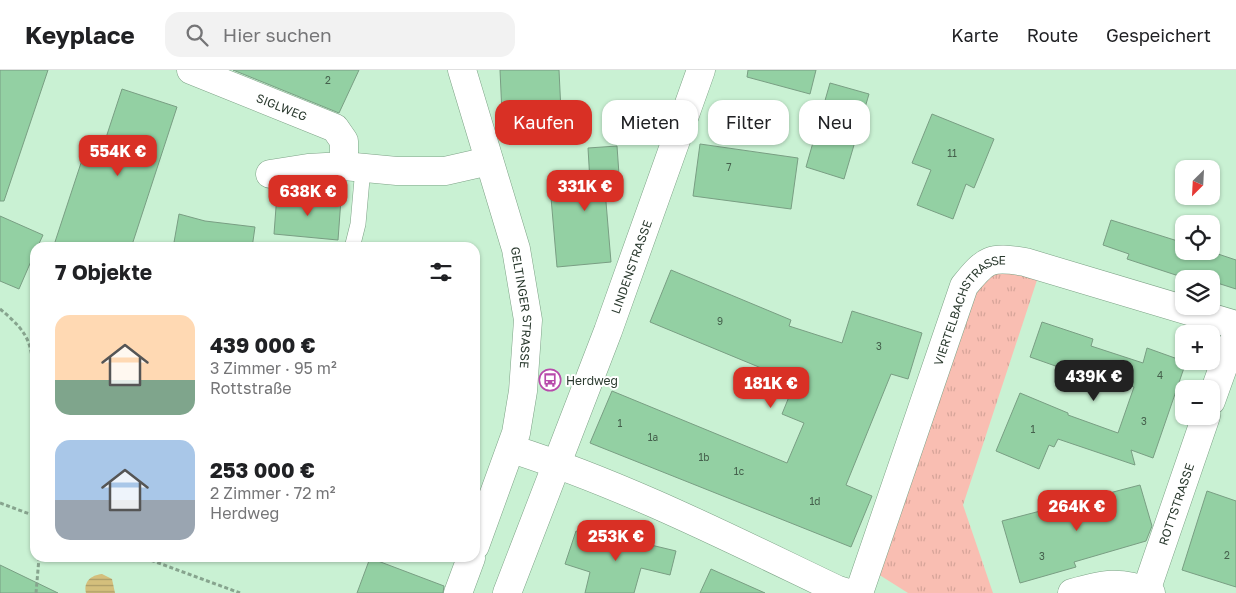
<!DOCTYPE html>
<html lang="de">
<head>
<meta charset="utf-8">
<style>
  :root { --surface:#fff; --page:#f2f2f2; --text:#202124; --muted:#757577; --line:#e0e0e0; --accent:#d93025 }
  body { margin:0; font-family:"Golos Text",sans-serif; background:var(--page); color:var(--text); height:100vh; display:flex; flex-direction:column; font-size:19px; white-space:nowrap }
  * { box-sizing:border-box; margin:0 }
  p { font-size:16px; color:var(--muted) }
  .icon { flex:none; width:28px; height:28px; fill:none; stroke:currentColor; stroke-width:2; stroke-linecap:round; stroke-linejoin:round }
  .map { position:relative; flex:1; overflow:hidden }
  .details { position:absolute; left:30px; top:172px; width:450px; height:320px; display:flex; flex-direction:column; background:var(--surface); border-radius:15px; box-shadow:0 1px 4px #0004 }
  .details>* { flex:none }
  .banner { position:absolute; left:495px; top:30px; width:475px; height:45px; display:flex; gap:10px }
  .needle { width:32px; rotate:204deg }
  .tools { position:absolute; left:1175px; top:90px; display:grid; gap:10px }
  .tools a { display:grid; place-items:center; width:45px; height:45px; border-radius:10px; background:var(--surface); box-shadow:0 1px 4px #0004; font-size:25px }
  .price { position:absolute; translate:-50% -42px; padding:0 11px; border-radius:10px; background:var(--accent); color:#fff; font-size:16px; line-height:32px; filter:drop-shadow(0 1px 2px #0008) }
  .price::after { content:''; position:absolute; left:50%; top:30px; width:15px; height:11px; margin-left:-8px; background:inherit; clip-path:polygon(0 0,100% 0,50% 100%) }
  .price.current { background:#222; color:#fff }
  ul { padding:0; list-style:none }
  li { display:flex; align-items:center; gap:15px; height:125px; padding:0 25px }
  li span { display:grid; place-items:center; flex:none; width:140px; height:100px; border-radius:15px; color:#555 }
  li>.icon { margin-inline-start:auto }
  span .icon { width:60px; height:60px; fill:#fffc; stroke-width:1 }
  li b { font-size:21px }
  h2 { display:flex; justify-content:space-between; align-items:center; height:60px; padding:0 25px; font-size:21px }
  .pill { padding:0 18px; border-radius:15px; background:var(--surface); box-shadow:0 1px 4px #0004; font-size:18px; line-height:45px }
  .pill.current { background:var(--accent); color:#fff }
  header { display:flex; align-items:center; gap:30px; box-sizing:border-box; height:70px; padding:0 25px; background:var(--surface); border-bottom:1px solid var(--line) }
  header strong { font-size:24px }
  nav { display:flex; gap:28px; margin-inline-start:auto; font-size:18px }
  .search { width:350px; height:45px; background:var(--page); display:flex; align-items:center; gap:12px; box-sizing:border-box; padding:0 18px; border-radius:15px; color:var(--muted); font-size:19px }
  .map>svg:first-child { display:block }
  .grass { fill:url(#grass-tufts) }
  .water { fill:url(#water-rules) }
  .building { fill:#93d0a3; stroke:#799e83 }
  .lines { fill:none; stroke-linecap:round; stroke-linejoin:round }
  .service-casing { stroke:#7da286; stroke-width:16 }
  .minor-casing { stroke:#7da286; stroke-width:29 }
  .secondary-casing { stroke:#7da286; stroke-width:29 }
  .path { stroke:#87a48e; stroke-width:3; stroke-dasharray:4 2.5; stroke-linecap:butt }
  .service { stroke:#fff; stroke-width:15 }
  .minor { stroke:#fff; stroke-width:28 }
  .secondary { stroke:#fff; stroke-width:28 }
  .labels { text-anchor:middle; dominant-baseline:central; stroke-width:4; stroke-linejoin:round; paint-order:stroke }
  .number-label { font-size:10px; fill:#45604c }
  .street-label { font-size:12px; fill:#2b3a2f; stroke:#fff }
  .poi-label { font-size:12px; fill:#2b3a2f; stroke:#fff; text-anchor:start }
</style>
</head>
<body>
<header>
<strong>Keyplace</strong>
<div class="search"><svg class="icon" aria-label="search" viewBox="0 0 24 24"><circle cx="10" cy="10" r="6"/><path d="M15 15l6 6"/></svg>Hier suchen</div>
<nav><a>Karte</a><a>Route</a><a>Gespeichert</a></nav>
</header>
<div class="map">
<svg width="1236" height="523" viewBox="0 0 1236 523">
  <defs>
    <pattern id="grass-tufts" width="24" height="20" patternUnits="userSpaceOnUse" patternTransform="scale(1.25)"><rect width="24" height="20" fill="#f9beb2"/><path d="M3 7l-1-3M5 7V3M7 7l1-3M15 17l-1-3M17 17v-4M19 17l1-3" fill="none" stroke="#d6a499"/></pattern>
    <pattern id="water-rules" width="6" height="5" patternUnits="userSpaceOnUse" patternTransform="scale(1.25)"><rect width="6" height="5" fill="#d4bf7c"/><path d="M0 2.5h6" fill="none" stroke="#ac9c66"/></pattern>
  </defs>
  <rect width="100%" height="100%" fill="#c9f1d3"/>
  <path class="grass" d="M 997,200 L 1038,207 L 963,435 L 993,523 L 908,523 L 870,499 L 972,216 Z"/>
  <path class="water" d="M 102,504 L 112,509 L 115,523 L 86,523 C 83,512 91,505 102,504 Z"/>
  <g class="building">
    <path d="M 0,0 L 48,0 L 4,131 L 0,131 Z"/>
    <path d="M 233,0 L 359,0 L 339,43 Z"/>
    <path d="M 500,0 L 559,0 L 561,42 L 502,44 Z"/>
    <path d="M 748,0 L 816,0 L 810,24 L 747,7 Z"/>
    <path d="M 830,13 L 869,24 L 844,109 L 806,97 Z"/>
    <path d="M 122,19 L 177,37 L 131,178 L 53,178 L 82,90 L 97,95 Z"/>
    <path d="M 932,44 L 994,69 L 974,118 L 966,114 L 953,149 L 917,135 L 931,100 L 912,93 Z"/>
    <path d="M 700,74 L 798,88 L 791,139 L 693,126 Z"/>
    <path d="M 617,76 L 620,119 L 605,120 L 611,192 L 557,197 L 550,116 L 590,112 L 588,78 Z"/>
    <path d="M 277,124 L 341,129 L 338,170 L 274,164 Z"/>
    <path d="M 179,144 L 205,151 L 255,157 L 252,178 L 173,178 Z"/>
    <path d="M 0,146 L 43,165 L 37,178 L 35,178 L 35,182 L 19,219 L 0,211 Z"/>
    <path d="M 1111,150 L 1184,173 L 1184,181 L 1209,181 L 1236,190 L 1236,219 L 1211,211 L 1211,209 L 1188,209 L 1127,189 L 1129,184 L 1103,175 Z"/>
    <path d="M 671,200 L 791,250 L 789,256 L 842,273 L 852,241 L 922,263 L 908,309 L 891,304 L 846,415 L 872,426 L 851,477 L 590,373 L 612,321 L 787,393 L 804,353 L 782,344 L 795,312 L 650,252 Z"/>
    <path d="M 1042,252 L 1093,269 L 1091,276 L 1143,293 L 1147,278 L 1186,292 L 1153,388 L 1131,380 L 1135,395 L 1058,369 L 1054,377 L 1049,375 L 1039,399 L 996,381 L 1020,323 L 1068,343 L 1068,345 L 1118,363 L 1134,317 L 1083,299 L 1081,305 L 1030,287 Z"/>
    <path d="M 1140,415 L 1152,456 L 1146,471 L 1074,492 L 1076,497 L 1020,513 L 1002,451 Z"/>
    <path d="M 1207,421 L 1236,431 L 1236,517 L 1182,500 Z"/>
    <path d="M 576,461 L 624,475 L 626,469 L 676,481 L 670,505 L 641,498 L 634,523 L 585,523 L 590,502 L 565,494 Z"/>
    <path d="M 370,488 L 444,516 L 443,523 L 357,523 Z"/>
    <path d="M 0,495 L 58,523 L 0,523 Z"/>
    <path d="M 711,499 L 765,523 L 700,523 Z"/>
  </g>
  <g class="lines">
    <g class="service-casing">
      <path id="service" d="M 352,178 L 358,154 L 363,98"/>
    </g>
    <g class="minor-casing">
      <g id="minor">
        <path id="s1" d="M 191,0 L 335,58 L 344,71 L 344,96"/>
        <path d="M 270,104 L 308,98 L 344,96 L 397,101 L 445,101 L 489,91"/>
        <path d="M 1211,331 L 1230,278 L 1236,267"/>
        <path d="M 512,379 C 625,415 731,469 838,520 L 848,523"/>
        <path id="s2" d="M 1146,521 L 1206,346"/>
        <path id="s3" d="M 507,523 L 608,261 L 701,0"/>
        <path id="s4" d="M 859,523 L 964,216 C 986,189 990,186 1025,192 L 1236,255"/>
        <path d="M 1072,523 C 1103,514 1120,510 1151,523"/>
      </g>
    </g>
    <g class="secondary-casing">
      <g id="secondary">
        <path id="s5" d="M 462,0 L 516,179 L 528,250 L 523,321 L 516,363 L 475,476"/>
        <path d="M 458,523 L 471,488"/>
      </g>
    </g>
    <g class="path">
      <path d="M 0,239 C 33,266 31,275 35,316"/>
      <path d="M 0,433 L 35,446"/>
      <path d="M 145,488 L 240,523"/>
      <path d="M 36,523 L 39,488"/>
    </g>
    <use href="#service" class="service"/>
    <use href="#minor" class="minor"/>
    <use href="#secondary" class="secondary"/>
  </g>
  <defs>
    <g id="bus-ring" transform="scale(1.125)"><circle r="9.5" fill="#fff" stroke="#b84bab" stroke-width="1.5"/><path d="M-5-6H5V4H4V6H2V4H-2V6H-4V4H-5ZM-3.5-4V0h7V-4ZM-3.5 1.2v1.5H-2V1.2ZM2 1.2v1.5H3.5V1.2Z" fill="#b84bab"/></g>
  </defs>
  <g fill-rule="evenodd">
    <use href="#bus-ring" x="550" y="310"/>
  </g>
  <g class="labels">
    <g class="number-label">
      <text x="328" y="10">2</text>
      <text x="952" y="83">11</text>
      <text x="729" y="97">7</text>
      <text x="720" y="251">9</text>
      <text x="879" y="276">3</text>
      <text x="1160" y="305">4</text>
      <text x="1144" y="351">3</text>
      <text x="620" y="353">1</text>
      <text x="1033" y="359">1</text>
      <text x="653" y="367">1a</text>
      <text x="704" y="387">1b</text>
      <text x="739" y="401">1c</text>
      <text x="815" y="431">1d</text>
      <text x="1227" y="485">2</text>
      <text x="1042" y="486">3</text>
    </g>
    <g class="street-label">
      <text stroke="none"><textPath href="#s1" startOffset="98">SIGLWEG</textPath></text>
      <text stroke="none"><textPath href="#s3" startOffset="349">LINDENSTRASSE</textPath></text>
      <text stroke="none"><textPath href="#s5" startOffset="246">GELTINGER STRASSE</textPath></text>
      <text stroke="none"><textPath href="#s4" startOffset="309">VIERTELBACHSTRASSE</textPath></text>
      <text stroke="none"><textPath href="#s2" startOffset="92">ROTTSTRASSE</textPath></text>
    </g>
    <g class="poi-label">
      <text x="566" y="310">Herdweg</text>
    </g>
  </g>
</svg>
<div class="tools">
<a><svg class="needle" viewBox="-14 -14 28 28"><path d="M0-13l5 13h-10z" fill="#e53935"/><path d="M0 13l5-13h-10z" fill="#757577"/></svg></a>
<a><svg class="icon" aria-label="locate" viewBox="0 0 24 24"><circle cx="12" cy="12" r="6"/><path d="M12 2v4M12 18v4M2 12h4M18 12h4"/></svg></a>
<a><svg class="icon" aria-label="layers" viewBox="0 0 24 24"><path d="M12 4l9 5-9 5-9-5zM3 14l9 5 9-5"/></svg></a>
<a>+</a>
<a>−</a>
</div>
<b class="price" style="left:118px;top:107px">554K €</b>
<b class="price" style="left:585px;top:142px">331K €</b>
<b class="price" style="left:308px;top:147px">638K €</b>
<b class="price current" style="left:1094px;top:332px">439K €</b>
<b class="price" style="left:771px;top:339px">181K €</b>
<b class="price" style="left:1077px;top:462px">264K €</b>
<b class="price" style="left:616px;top:492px">253K €</b>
<div class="banner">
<a class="pill current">Kaufen</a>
<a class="pill">Mieten</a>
<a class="pill">Filter</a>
<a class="pill">Neu</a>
</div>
<section class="details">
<h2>7 Objekte<svg class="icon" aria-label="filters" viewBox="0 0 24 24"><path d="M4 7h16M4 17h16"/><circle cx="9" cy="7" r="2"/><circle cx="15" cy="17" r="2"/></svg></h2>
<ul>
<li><span style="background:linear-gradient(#ffd9b3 65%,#7fa58c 0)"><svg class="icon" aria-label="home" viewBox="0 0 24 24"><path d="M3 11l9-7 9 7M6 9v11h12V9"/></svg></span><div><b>439 000 €</b><p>3 Zimmer · 95 m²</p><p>Rottstraße</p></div></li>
<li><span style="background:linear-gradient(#a9c7e8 60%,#9aa5b1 0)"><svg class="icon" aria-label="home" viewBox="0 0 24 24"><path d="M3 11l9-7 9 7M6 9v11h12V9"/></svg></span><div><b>253 000 €</b><p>2 Zimmer · 72 m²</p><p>Herdweg</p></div></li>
</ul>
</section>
</div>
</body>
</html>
